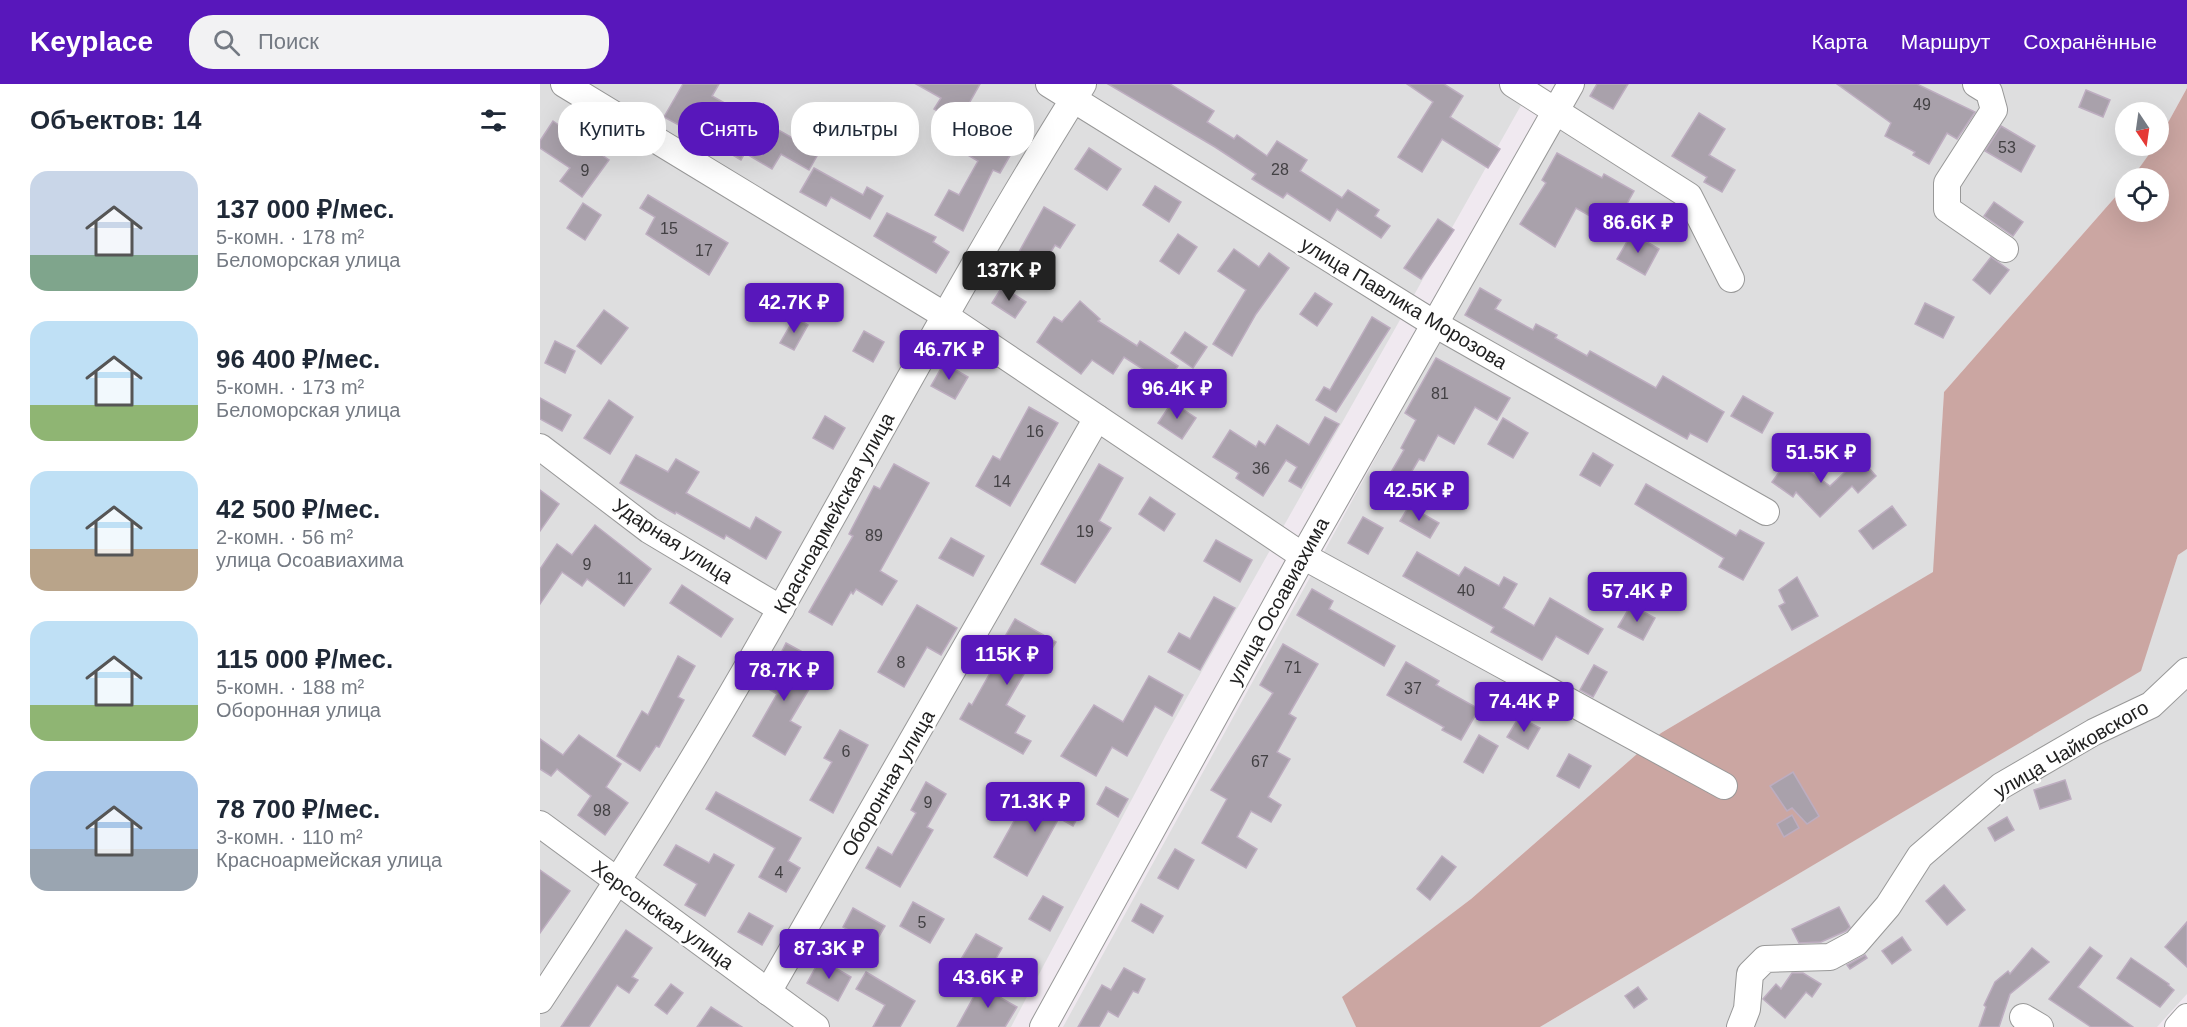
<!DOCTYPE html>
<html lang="ru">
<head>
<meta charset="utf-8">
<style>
  :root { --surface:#fff; --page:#f2f2f3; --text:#1f2937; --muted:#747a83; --accent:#5817bb }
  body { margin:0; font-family:Arial,sans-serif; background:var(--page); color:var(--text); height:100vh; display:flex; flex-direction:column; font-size:22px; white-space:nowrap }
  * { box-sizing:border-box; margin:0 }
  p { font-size:20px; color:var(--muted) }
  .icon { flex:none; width:33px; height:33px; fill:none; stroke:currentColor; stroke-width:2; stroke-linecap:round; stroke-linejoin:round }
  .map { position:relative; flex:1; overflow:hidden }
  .drawer { display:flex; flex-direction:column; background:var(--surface); width:540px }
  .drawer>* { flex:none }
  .top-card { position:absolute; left:18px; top:18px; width:570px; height:54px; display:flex; gap:12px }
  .needle { width:39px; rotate:167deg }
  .fabs { position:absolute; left:1575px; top:18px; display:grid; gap:12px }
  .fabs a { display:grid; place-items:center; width:54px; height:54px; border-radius:50%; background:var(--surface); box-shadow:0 6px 24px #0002; font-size:30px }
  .price { position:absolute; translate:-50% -51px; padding:0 14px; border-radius:6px; background:var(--accent); color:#fff; font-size:20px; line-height:39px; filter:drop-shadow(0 2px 3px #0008) }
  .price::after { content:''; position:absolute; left:50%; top:36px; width:18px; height:14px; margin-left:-9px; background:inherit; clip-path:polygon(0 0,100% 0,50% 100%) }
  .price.current { background:#222; color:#fff }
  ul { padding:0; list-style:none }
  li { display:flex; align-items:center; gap:18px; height:150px; padding:0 30px }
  li span { display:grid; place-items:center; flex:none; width:168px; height:120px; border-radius:18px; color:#555 }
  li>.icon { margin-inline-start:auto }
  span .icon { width:72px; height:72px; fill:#fffc; stroke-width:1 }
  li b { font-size:26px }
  h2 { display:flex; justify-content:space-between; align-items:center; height:72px; padding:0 30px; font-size:26px }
  .pill { padding:0 21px; border-radius:24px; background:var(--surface); box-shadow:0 6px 24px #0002; font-size:21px; line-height:54px }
  .pill.current { background:var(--accent); color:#fff }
  header { display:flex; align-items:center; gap:36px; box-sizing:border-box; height:84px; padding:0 30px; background:var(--accent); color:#fff }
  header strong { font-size:28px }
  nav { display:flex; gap:33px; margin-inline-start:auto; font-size:21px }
  .search { width:420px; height:54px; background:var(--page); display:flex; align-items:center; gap:15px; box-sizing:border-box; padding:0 21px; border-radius:24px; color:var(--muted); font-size:22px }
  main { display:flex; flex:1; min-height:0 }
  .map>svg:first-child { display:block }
  .residential { fill:#dededf }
  .forest { fill:#cba6a2 }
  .building { fill:#a9a1ab; stroke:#bdadc0; stroke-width:1.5 }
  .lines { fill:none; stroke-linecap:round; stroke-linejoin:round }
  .minor-casing { stroke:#989898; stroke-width:28 }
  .minor { stroke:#fff; stroke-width:26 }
  .labels { text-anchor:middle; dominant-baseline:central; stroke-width:5; stroke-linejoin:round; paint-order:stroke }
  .number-label { font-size:16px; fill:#434144 }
  .street-label { font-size:20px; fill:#212121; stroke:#fff }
</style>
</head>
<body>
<header>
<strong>Keyplace</strong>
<div class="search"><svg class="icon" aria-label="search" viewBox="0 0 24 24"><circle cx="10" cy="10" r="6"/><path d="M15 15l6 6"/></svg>Поиск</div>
<nav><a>Карта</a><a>Маршрут</a><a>Сохранённые</a></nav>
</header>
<main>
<section class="drawer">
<h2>Объектов: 14<svg class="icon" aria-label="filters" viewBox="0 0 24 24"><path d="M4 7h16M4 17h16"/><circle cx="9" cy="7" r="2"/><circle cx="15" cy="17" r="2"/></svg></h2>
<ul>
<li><span style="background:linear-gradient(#c9d6e8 70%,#7fa58c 0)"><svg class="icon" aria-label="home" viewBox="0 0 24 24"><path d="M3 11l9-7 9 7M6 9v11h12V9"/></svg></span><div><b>137 000 ₽/мес.</b><p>5-комн. · 178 m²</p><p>Беломорская улица</p></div></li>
<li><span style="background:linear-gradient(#bfe0f5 70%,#8fb573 0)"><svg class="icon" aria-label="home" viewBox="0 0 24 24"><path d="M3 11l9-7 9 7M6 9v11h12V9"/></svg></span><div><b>96 400 ₽/мес.</b><p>5-комн. · 173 m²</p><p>Беломорская улица</p></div></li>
<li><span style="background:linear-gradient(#bfe0f5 65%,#b9a48a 0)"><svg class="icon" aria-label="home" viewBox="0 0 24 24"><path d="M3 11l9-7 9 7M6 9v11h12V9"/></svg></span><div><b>42 500 ₽/мес.</b><p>2-комн. · 56 m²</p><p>улица Осоавиахима</p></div></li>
<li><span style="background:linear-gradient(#bfe0f5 70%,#8fb573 0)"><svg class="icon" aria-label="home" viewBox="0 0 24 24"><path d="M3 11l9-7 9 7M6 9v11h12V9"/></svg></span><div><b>115 000 ₽/мес.</b><p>5-комн. · 188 m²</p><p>Оборонная улица</p></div></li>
<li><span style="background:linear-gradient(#a9c7e8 65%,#9aa5b1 0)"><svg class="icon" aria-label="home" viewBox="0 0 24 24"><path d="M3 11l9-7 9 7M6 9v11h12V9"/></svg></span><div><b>78 700 ₽/мес.</b><p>3-комн. · 110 m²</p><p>Красноармейская улица</p></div></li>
</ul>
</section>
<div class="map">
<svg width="1647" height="943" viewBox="0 0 1647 943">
  <rect width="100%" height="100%" fill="#f0e9f0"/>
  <g class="residential">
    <path d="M 0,0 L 993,0 L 627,649 L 471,943 L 0,943 Z"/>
    <path d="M 1041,0 L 1647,0 L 1647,4 L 1619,55 L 1618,28 L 1586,28 L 1586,62 L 1615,62 L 1604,82 L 1592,94 L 1586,94 L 1585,102 L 1404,308 L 1394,488 L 1121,649 L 931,815 L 803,913 L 816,943 L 523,943 Z"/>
    <path d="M 1647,465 L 1647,910 L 1617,943 L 1000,943 L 1600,587 L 1638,471 Z"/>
  </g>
  <path class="forest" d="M 1647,4 L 1647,465 L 1638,471 L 1601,587 L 1000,943 L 816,943 L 802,913 L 931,815 L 1121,649 L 1393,488 L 1404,308 L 1585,102 L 1586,128 L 1618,128 L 1618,94 L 1592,94 L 1615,62 L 1618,62 L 1619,55 Z"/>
  <g class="building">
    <path d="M 143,0 L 179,0 L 172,12 L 192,23 L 190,27 L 232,50 L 235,44 L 256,56 L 271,31 L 293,44 L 269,86 L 241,70 L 232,85 L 205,69 L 201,76 L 177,62 L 180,57 L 149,40 L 146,45 L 124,33 Z"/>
    <path d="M 376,0 L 440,0 L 418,39 L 394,25 L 401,14 Z"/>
    <path d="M 568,0 L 630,0 L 674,27 L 667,38 L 694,55 L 697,51 L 727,72 L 737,57 L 767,76 L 760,87 L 802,114 L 808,106 L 839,126 L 835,132 L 850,142 L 841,154 L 797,125 L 790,137 L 747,109 L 743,114 L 712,95 L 716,90 L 675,63 Z"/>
    <path d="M 867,0 L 904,0 L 923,12 L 910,33 L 960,65 L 948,84 L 902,55 L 882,88 L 858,73 L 893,18 Z"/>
    <path d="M 1057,0 L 1088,0 L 1073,25 L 1050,12 Z"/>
    <path d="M 1297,0 L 1377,0 L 1435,28 L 1417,55 L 1407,49 L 1389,80 L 1373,71 L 1375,68 L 1345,52 L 1351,39 Z"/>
    <path d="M 1546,6 L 1570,16 L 1563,33 L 1539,23 Z"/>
    <path d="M 1159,29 L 1185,45 L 1169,71 L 1195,86 L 1182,108 L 1164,98 L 1167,93 L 1132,72 Z"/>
    <path d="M 13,37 L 69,76 L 42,113 L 20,97 L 30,84 L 0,64 L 0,57 Z"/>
    <path d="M 1461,42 L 1495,62 L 1481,88 L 1445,67 Z"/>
    <path d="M 437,50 L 471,70 L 460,89 L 453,86 L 423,147 L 395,131 L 409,106 L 419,111 L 438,77 L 426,70 Z"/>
    <path d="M 549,64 L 581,85 L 567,106 L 535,85 Z"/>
    <path d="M 1017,69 L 1062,94 L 1064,90 L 1094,107 L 1073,145 L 1036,124 L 1015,163 L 980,140 L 1006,99 L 1002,96 Z"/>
    <path d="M 274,84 L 323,111 L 327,103 L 343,112 L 330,135 L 291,113 L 286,122 L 260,108 Z"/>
    <path d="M 615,102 L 641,118 L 629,138 L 603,121 Z"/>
    <path d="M 108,111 L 188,159 L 169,191 L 106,150 L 115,133 L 100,124 Z"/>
    <path d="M 1454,118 L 1483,138 L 1473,152 L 1444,132 Z"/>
    <path d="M 43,119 L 61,131 L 45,156 L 27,144 Z"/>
    <path d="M 504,123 L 535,141 L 520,164 L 515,161 L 498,190 L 474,177 Z"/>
    <path d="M 347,129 L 396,153 L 393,158 L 409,168 L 396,189 L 334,152 Z"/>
    <path d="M 898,135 L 914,146 L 881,195 L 864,184 Z"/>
    <path d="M 1092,149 L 1119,165 L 1105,191 L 1077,175 Z"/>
    <path d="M 638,150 L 657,163 L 639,190 L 620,177 Z"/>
    <path d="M 694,165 L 719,183 L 729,169 L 749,184 L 716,230 L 692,272 L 673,260 L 706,206 L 678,187 Z"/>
    <path d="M 1451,173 L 1469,186 L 1450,210 L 1433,196 Z"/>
    <path d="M 462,203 L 486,218 L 475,234 L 452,219 Z"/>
    <path d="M 940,204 L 961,216 L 955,225 L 993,246 L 996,240 L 1017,251 L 1015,254 L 1047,272 L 1050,267 L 1116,304 L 1123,292 L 1184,328 L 1167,358 L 1150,349 L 1147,355 L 925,231 Z"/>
    <path d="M 775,209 L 792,220 L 777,242 L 760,230 Z"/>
    <path d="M 540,217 L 560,235 L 558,237 L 597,262 L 600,257 L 638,282 L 626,300 L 584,273 L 573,290 L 552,276 L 541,290 L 497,258 L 514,233 L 522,238 Z"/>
    <path d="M 1385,219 L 1414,233 L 1403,254 L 1375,240 Z"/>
    <path d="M 64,226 L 88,244 L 61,280 L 37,262 Z"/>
    <path d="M 255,233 L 268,241 L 254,266 L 240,259 Z"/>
    <path d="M 832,233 L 850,244 L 796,328 L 776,316 L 784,303 L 790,306 Z"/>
    <path d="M 324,247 L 344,258 L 333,278 L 313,267 Z"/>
    <path d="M 645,248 L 667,263 L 653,284 L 631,269 Z"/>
    <path d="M 15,257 L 35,267 L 25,289 L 5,279 Z"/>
    <path d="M 896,274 L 970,314 L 957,336 L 935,323 L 914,360 L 898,351 L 884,377 L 879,375 L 858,411 L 843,402 L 864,366 L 861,364 L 876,336 L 865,329 Z"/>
    <path d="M 404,279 L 428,293 L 415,315 L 391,302 Z"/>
    <path d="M 1203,312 L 1233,329 L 1222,349 L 1191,332 Z"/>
    <path d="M 0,314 L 31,331 L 22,347 L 0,335 Z"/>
    <path d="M 69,316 L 93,333 L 70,370 L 44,354 Z"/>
    <path d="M 632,318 L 656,334 L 642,355 L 618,339 Z"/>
    <path d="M 489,323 L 518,339 L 470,422 L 436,402 L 453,372 L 460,376 Z"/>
    <path d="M 285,332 L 305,344 L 293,365 L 273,354 Z"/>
    <path d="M 785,333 L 799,340 L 761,404 L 749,397 L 757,383 L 746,376 L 723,412 L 696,394 L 699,389 L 673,373 L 690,346 L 716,363 L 719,357 L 725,361 L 737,341 L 769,361 Z"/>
    <path d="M 963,334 L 988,349 L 973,374 L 948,360 Z"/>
    <path d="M 1053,369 L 1073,381 L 1060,402 L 1040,391 Z"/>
    <path d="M 96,371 L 128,388 L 136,375 L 159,388 L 146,409 L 210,445 L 216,433 L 241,448 L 226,475 L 186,451 L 184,455 L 136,428 L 135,430 L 80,399 Z"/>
    <path d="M 1250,373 L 1290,402 L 1320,374 L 1336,392 L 1318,409 L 1312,402 L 1280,433 L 1256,408 L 1253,413 L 1232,398 Z"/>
    <path d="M 354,380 L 389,399 L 340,487 L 357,497 L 342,521 L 316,505 L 313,510 L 311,508 L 292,541 L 269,528 L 313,452 L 309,450 L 334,402 L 340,405 Z"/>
    <path d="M 559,380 L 583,394 L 559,437 L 571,444 L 535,499 L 501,480 Z"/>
    <path d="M 1106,400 L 1196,452 L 1200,446 L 1224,459 L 1203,496 L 1179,483 L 1184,474 L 1095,420 Z"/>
    <path d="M 0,406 L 19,420 L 0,447 Z"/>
    <path d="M 610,413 L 635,430 L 624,447 L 599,430 Z"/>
    <path d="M 869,422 L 899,439 L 890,454 L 860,437 Z"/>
    <path d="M 1352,422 L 1366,441 L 1333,465 L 1319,447 Z"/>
    <path d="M 823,433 L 843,444 L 828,470 L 808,459 Z"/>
    <path d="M 55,441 L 111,485 L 84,522 L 47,495 L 42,502 L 22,488 L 0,520 L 0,485 L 17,460 L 32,471 Z"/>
    <path d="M 411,454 L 444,472 L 433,492 L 399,474 Z"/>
    <path d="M 676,456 L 712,476 L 700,498 L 664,477 Z"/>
    <path d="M 877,468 L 919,492 L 925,483 L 959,502 L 964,493 L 977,500 L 963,524 L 994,542 L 1010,514 L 1063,545 L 1048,570 L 1016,552 L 1002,576 L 951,548 L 954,543 L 863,492 Z"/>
    <path d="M 1257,493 L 1278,532 L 1252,546 L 1239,522 L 1245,519 L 1239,506 Z"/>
    <path d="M 142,501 L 193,535 L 181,553 L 130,519 Z"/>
    <path d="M 772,505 L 793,517 L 789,525 L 855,562 L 844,582 L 757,531 Z"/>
    <path d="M 674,513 L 695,524 L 660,586 L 628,568 L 639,549 L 650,555 Z"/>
    <path d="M 377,521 L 417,544 L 401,571 L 387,563 L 364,603 L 338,588 Z"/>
    <path d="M 1091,521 L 1115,534 L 1103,556 L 1078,543 Z"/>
    <path d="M 475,535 L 516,558 L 505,576 L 495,571 L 466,621 L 485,632 L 475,649 L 491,657 L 483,670 L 420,635 L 429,619 L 432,621 L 459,573 L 455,570 Z"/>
    <path d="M 246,559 L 270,572 L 257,594 L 271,602 L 250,637 L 261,643 L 245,671 L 213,652 L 237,610 L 227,604 L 244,576 L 239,573 Z"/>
    <path d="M 743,560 L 778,580 L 749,630 L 756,634 L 737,668 L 750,675 L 728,713 L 741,721 L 731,738 L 711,727 L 697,753 L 717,765 L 706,784 L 662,759 L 687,715 L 671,706 L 733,609 L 720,601 Z"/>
    <path d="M 138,572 L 155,582 L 138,613 L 144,616 L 119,663 L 116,662 L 100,687 L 77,672 L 102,627 L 108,631 Z"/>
    <path d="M 866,578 L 899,597 L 896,601 L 939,625 L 921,656 L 902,646 L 904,643 L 847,611 Z"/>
    <path d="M 1054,581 L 1067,588 L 1053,613 L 1040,606 Z"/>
    <path d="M 609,592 L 643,611 L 632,632 L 615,622 L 587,672 L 572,663 L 556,692 L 521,672 L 554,621 L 583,638 Z"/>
    <path d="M 979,633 L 1000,644 L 988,665 L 967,653 Z"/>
    <path d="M 300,646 L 328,661 L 293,729 L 270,716 L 292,678 L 284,674 Z"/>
    <path d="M 39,651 L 81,680 L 66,703 L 88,719 L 65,751 L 38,731 L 51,712 L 17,685 L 11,692 L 0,685 L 0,655 L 23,671 Z"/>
    <path d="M 939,651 L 958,662 L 943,689 L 924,678 Z"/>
    <path d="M 1029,670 L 1051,682 L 1039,704 L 1017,692 Z"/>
    <path d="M 1253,688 L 1279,732 L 1267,740 L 1252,724 L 1247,727 L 1230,702 Z"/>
    <path d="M 1525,696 L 1531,715 L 1500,725 L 1494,706 Z"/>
    <path d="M 386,698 L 406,710 L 387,743 L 393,746 L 360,803 L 326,784 L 338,763 L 352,771 L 376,729 L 371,726 Z"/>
    <path d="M 566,703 L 588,715 L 578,733 L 557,720 Z"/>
    <path d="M 511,706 L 543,724 L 533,742 L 519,734 L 487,792 L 454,773 L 478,730 L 493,738 Z"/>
    <path d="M 176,708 L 261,754 L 248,777 L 260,784 L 246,808 L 219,793 L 235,764 L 166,725 Z"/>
    <path d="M 1252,731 L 1259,744 L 1244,753 L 1237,740 Z"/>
    <path d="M 1467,733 L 1474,746 L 1455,757 L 1448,744 Z"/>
    <path d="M 136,761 L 169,779 L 174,770 L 194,781 L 165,832 L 145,821 L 157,800 L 124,781 Z"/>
    <path d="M 635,765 L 654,776 L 638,805 L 618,794 Z"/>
    <path d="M 902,772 L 916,783 L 890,816 L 877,805 Z"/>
    <path d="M 0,786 L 30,807 L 0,849 Z"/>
    <path d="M 1404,801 L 1425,826 L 1407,841 L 1386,817 Z"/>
    <path d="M 503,812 L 523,823 L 510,847 L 489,835 Z"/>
    <path d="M 373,818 L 404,835 L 390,859 L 360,842 Z"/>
    <path d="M 601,820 L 623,832 L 613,849 L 592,837 Z"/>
    <path d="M 1299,823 L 1310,843 L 1306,847 L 1281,858 L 1259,859 L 1252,845 Z"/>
    <path d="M 313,824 L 345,842 L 334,861 L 303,843 Z"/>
    <path d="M 209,829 L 233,842 L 222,861 L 198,848 Z"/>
    <path d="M 1647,838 L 1647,883 L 1625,863 Z"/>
    <path d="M 86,846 L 112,864 L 92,893 L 98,896 L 89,909 L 77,901 L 49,943 L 21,943 Z"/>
    <path d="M 436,850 L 462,864 L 446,892 L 420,877 Z"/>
    <path d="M 1362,853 L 1371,866 L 1352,880 L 1342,867 Z"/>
    <path d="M 1550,863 L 1562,872 L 1538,903 L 1593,943 L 1551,943 L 1509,915 Z"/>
    <path d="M 1492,864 L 1509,878 L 1470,910 L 1459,943 L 1439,943 L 1446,923 L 1444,921 L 1455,898 L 1468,887 L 1470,890 Z"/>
    <path d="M 1325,871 L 1327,874 L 1310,885 L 1307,881 Z"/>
    <path d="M 1591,874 L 1629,900 L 1628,901 L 1634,906 L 1620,923 L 1577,894 Z"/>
    <path d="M 280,875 L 311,893 L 298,917 L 267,899 Z"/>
    <path d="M 584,884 L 605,895 L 598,909 L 593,907 L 578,933 L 568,927 L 559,943 L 538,943 L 562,901 L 571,906 Z"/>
    <path d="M 326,888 L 375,917 L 360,943 L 333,943 L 345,921 L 316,905 Z"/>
    <path d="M 1252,889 L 1263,889 L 1281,900 L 1272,913 L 1266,908 L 1245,934 L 1223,915 L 1236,900 L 1241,905 Z"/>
    <path d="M 443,896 L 464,908 L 461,914 L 477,923 L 465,943 L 417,943 Z"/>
    <path d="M 131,900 L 143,909 L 127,930 L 115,921 Z"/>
    <path d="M 1098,903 L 1107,915 L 1094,924 L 1085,912 Z"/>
    <path d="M 171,923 L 202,943 L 157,943 Z"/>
  </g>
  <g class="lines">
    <g class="minor-casing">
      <g id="minor">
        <path d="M 24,0 L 404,231 L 763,472 L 1184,702"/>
        <path d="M 509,0 L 893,239 L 1226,428"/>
        <path d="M 973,0 L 1149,112 L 1191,195"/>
        <path d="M 1436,0 L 1449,8 L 1454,26 L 1407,99 L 1407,125 L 1465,165"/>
        <path d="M 0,363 L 109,446 L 241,525"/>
        <path d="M 0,740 L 276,943"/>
        <path d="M 228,908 L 557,334"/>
        <path d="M 0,916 C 85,788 166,657 241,524 C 341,348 435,171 543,0"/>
        <path d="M 1483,933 L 1500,943"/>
        <path d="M 503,943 L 763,472 L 1031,0"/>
        <path d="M 1200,943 L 1207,925 L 1210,890 L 1225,875 L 1290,873 L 1316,859 L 1348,822 L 1380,772 L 1461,702 L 1554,648 L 1611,621 L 1647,587"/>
        <path d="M 1638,943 L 1647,933"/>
      </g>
    </g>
    <use href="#minor" class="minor"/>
  </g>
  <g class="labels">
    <g class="number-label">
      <text x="1382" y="20">49</text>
      <text x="1467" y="63">53</text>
      <text x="740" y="85">28</text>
      <text x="45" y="86">9</text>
      <text x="129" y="144">15</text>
      <text x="164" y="166">17</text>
      <text x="900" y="309">81</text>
      <text x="495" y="347">16</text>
      <text x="721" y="384">36</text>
      <text x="462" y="397">14</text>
      <text x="545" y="447">19</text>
      <text x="334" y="451">89</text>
      <text x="47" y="480">9</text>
      <text x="85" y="494">11</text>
      <text x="926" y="506">40</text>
      <text x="361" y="578">8</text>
      <text x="753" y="583">71</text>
      <text x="873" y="604">37</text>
      <text x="306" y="667">6</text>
      <text x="720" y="677">67</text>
      <text x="388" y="718">9</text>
      <text x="62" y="726">98</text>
      <text x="239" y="788">4</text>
      <text x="382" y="838">5</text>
    </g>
    <g class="street-label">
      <text transform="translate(864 219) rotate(31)">улица Павлика Морозова</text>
      <text transform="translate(294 429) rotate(-61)">Красноармейская улица</text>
      <text transform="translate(133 457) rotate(33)">Ударная улица</text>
      <text transform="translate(738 517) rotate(-61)">улица Осоавиахима</text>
      <text transform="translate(1531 665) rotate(-30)">улица Чайковского</text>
      <text transform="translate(348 699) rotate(-60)">Оборонная улица</text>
      <text transform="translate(123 831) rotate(36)">Херсонская улица</text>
    </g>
  </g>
</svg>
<div class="fabs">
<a><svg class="needle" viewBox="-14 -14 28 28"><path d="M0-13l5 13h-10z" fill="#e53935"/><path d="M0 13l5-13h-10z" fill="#747a83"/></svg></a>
<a><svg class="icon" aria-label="locate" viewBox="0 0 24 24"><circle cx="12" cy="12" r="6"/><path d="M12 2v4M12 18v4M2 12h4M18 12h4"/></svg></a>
</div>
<b class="price" style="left:1098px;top:170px">86.6K ₽</b>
<b class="price current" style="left:469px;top:218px">137K ₽</b>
<b class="price" style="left:254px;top:250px">42.7K ₽</b>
<b class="price" style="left:409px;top:297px">46.7K ₽</b>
<b class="price" style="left:637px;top:336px">96.4K ₽</b>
<b class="price" style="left:1281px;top:400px">51.5K ₽</b>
<b class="price" style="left:879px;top:438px">42.5K ₽</b>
<b class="price" style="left:1097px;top:539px">57.4K ₽</b>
<b class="price" style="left:467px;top:602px">115K ₽</b>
<b class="price" style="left:244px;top:618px">78.7K ₽</b>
<b class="price" style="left:984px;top:649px">74.4K ₽</b>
<b class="price" style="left:495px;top:749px">71.3K ₽</b>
<b class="price" style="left:289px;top:896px">87.3K ₽</b>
<b class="price" style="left:448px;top:925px">43.6K ₽</b>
<div class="top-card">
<a class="pill">Купить</a>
<a class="pill current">Снять</a>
<a class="pill">Фильтры</a>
<a class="pill">Новое</a>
</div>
</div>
</main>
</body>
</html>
